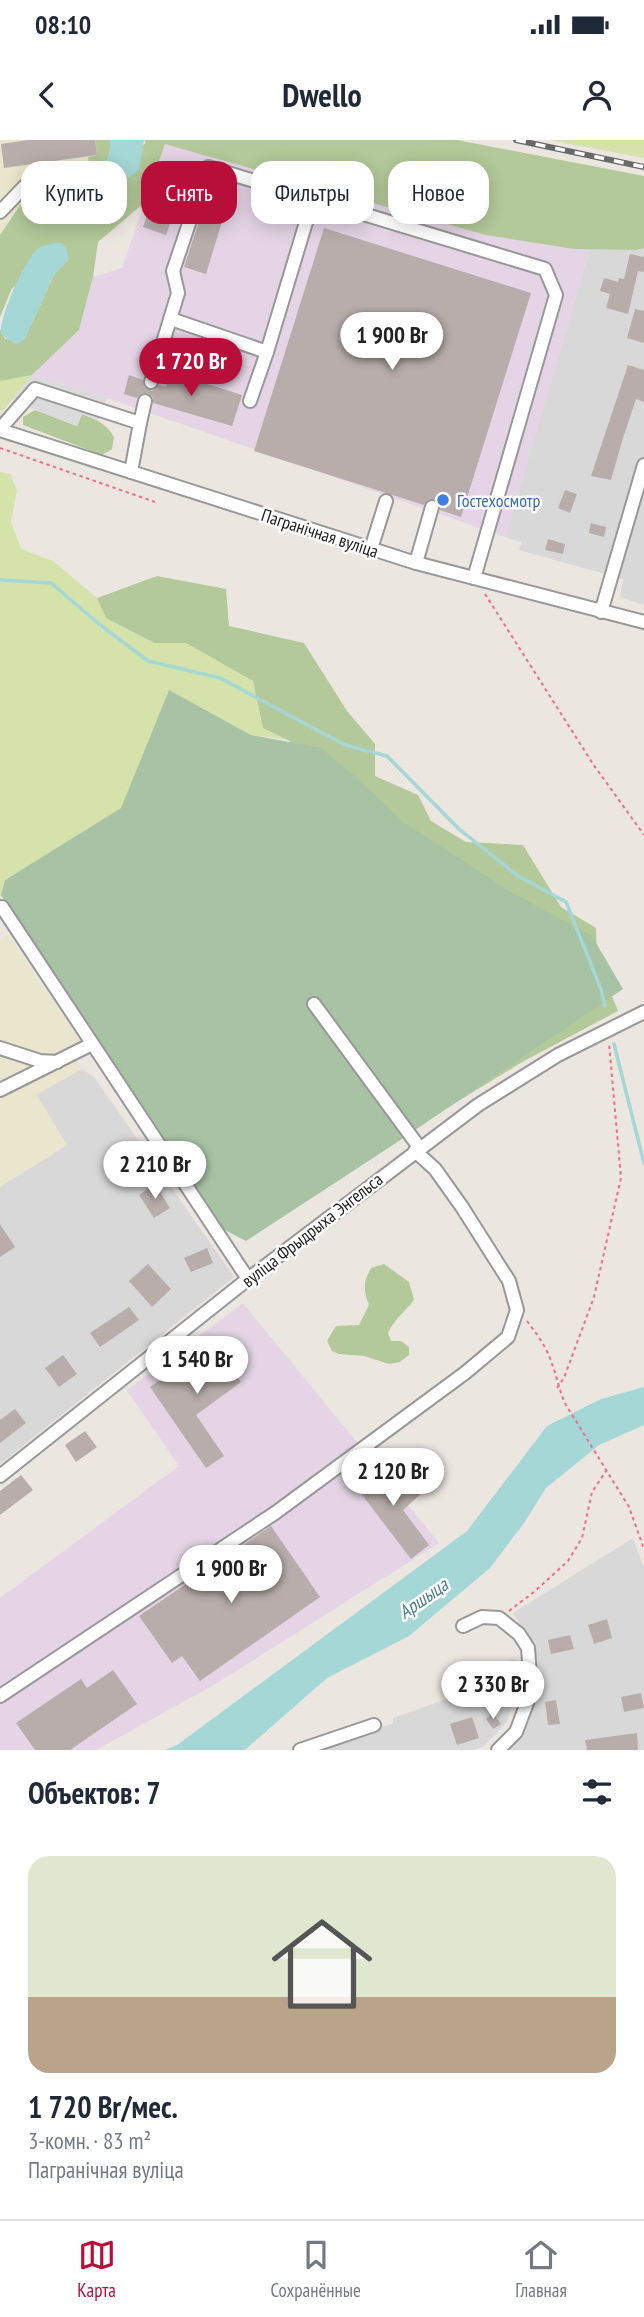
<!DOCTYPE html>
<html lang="ru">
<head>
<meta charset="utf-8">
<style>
  :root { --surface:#fff; --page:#f6f6f7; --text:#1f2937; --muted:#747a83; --line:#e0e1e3; --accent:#b80e3a }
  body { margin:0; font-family:"PT Sans Narrow",sans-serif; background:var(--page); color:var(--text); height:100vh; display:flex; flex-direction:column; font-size:26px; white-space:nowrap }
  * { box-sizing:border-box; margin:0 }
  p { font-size:23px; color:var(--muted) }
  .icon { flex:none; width:38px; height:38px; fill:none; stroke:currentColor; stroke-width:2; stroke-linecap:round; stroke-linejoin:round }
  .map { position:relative; height:1610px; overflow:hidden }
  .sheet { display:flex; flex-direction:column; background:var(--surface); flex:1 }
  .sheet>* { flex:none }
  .hud { position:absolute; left:21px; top:21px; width:602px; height:63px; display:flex; gap:14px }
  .price { position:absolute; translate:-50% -60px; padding:0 16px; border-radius:24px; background:#fff; color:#222; font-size:23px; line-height:46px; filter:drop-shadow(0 2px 4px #0008) }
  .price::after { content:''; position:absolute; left:50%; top:42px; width:21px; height:16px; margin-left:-10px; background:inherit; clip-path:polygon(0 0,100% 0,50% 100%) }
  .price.on { background:var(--accent); color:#fff }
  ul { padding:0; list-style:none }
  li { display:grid; align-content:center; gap:14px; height:371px; padding:0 28px }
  li span { display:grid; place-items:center; height:217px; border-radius:21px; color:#555 }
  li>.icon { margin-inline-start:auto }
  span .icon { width:126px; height:126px; fill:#fffc; stroke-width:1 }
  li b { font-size:30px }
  h2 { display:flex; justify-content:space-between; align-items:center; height:84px; padding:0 28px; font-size:30px }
  .tag { padding:0 24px; border-radius:21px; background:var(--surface); box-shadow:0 4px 18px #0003; font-size:24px; line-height:63px }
  .tag.on { background:var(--accent); color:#fff }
  .status { display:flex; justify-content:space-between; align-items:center; height:49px; padding:0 35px; background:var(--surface); direction:ltr }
  .status svg { height:19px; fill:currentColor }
  header { display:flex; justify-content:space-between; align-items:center; height:91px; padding:0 28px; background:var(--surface); font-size:32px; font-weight:600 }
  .menu { display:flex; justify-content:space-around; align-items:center; height:98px; border-top:2px solid var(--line); background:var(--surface); font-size:19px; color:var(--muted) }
  .menu a { display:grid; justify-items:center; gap:4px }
  .menu .on { color:var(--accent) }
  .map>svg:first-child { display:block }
  .residential { fill:#d9d8d8 }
  .industrial { fill:#e4d4e5 }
  .farmland { fill:#eae5cd }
  .grass { fill:#d5e3aa }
  .forest { fill:#b3c999 }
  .cemetery { fill:#a7c3a4 }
  .parking { fill:#dbdbdb }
  .water { fill:#a4d7d6 }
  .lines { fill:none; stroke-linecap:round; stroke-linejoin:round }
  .stream { stroke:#a4d7d6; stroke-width:3.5 }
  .building { fill:#b8adab }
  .minor-casing { stroke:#989898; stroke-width:16 }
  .path { stroke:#ef7083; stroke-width:2; stroke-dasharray:3.5 3.5; stroke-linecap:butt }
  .minor { stroke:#fff; stroke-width:12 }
  .rail-casing { stroke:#696969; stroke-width:6 }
  .rail { stroke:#fff; stroke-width:3.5; stroke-dasharray:10; stroke-linecap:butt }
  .shop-dot { fill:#3f7fe0; stroke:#fff; stroke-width:2.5 }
  .labels { text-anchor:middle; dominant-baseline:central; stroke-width:5; stroke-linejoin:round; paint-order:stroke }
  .shop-label { font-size:18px; fill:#366cbe; stroke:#fff; text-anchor:start }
  .street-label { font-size:18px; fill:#1b1b1b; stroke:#fff }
  .water-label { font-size:19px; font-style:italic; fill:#467c8d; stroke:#fff }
</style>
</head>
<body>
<div class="status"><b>08:10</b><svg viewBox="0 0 49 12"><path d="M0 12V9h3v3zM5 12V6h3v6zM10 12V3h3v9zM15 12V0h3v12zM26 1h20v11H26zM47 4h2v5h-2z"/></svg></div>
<header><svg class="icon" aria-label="back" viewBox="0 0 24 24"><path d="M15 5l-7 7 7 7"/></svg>Dwello<svg class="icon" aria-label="person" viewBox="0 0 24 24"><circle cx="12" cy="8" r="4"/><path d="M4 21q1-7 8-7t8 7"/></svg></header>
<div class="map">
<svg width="644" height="1610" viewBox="0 0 644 1610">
  <rect width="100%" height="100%" fill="#ece6e1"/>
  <g class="residential">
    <path d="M 644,108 L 644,465 L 620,457 L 623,439 L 519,410 L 522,402 L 505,397 L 590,109 L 636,110 Z"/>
    <path d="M 82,929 L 94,937 L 234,1137 L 0,1324 L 0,1047 L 67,1005 L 36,954 Z"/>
    <path d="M 633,1398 L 644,1428 L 644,1610 L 505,1610 L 520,1596 L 531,1571 L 533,1506 L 513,1473 Z"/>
    <path d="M 515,1519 L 518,1544 L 507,1582 L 484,1606 L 474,1610 L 315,1610 L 393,1583 L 393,1578 L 455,1556 L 478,1532 Z"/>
  </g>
  <g class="industrial">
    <path d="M 165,4 L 590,109 L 505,397 L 107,258 L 32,235 L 79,190 L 93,137 L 122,128 Z"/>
    <path d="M 243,1163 L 439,1403 L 214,1545 L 96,1610 L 0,1610 L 0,1458 L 179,1326 L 127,1250 Z"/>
  </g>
  <g class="farmland">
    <path d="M 0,0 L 95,0 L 97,15 L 88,17 L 95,60 L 56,79 L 47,54 L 21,64 L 0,95 Z"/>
    <path d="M 8,795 L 80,901 L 67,910 L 82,929 L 36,955 L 67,1005 L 0,1047 L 0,800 Z"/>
  </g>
  <g class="grass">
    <path d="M 549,0 L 644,0 L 644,18 Z"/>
    <path d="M 32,235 L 3,271 L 0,270 L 0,241 Z"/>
    <path d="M 0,332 L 10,334 L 17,350 L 11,382 L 21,409 L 53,421 L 97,458 L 106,478 L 154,503 L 186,503 L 253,541 L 263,588 L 290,600 L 251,595 L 169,550 L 121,668 L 5,740 L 0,759 Z"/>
  </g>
  <g class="forest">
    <path d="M 95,0 L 110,0 L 110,9 L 106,28 L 146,3 L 144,0 L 457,0 L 644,36 L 644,108 L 636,110 L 574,109 L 486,95 L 165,4 L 144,63 L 98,102 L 93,137 L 79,190 L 32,235 L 0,241 L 0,189 L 5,199 L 24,200 L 55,133 L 69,119 L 12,148 L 0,177 L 0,95 L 21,64 L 48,54 L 56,79 L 95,60 L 88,17 L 97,15 Z"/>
    <path d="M 35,270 L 77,286 L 82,274 C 97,280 106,283 114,297 L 112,309 L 102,315 L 23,285 L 23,277 Z"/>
    <path d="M 157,436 L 226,449 L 229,486 L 304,503 L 347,571 L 375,604 L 375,636 L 418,655 L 431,681 L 466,702 L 523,705 L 561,767 L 596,788 L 597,819 L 618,871 L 524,921 L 321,1045 L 289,632 L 290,601 L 263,588 L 253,541 L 186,503 L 154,503 L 106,478 L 97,458 Z"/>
    <path d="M 384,1124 L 409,1142 L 414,1160 C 405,1172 394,1179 388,1193 L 391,1201 L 401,1201 L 409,1207 L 409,1215 L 400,1222 L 389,1224 L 364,1216 L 339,1214 L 332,1211 L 327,1201 L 336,1186 L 359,1185 L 369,1165 C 363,1150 363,1142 371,1128 Z"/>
  </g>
  <path class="cemetery" d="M 169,550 L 251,595 L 321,608 L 356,637 L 403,682 L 511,752 L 592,796 L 623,849 L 396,1003 L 246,1101 L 223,1089 L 1,755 L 5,740 L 121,668 Z"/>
  <path class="parking" d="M 32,235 L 107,258 L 98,280 L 82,274 L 77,286 L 12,261 Z"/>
  <g class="water">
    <path d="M 110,0 L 144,0 L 139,30 L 128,38 L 112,35 L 106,27 L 110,9 Z"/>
    <path d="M 60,102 L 66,108 L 69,119 L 55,133 L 24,200 L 17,204 C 10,201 4,199 1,191 C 0,176 26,116 39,108 C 44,105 53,104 60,102 Z"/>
    <path d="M 644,1247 L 644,1285 L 599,1305 L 546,1348 L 524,1383 L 490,1428 L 409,1496 L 327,1538 L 245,1610 L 165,1610 L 177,1605 L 467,1391 L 547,1286 L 601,1259 Z"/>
  </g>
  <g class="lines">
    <g class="stream">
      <path d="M 0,440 L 51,443 L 99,484 L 148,521 L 220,538 L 345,605 L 387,616 L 459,689 L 518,736 L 566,762 L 601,849 L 605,866"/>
      <path d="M 614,904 L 644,1023"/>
    </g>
  </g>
  <g class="building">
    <path d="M 28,0 L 95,0 L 97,15 L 4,28 L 1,4 Z"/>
    <path d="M 163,31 L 186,39 L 166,95 L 143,87 Z"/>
    <path d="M 208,55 L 228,62 L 206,134 L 184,127 Z"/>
    <path d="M 324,88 L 531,153 L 461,377 L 440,370 L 440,364 L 435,359 L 429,359 L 424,365 L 254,311 Z"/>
    <path d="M 630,114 L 644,117 L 644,132 L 638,131 L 628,174 L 606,168 L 610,154 L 600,151 L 604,138 L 618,142 L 619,138 L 624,139 Z"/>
    <path d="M 635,169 L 644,171 L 644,203 L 627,198 Z"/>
    <path d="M 628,225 L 644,230 L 644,262 L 636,259 L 623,298 L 611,340 L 591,336 Z"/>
    <path d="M 170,232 L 242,255 L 232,286 L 153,263 L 153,258 L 148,253 L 142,253 L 137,258 L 124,254 L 129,235 L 143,240 L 144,247 L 152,251 L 159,245 L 166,247 Z"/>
    <path d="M 565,350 L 577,354 L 570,373 L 558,368 Z"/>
    <path d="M 591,383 L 606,387 L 604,397 L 589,393 Z"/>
    <path d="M 548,399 L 565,404 L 563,414 L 545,410 Z"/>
    <path d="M 155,1044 L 170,1068 L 154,1078 L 139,1055 Z"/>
    <path d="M 0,1084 L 15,1107 L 0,1117 Z"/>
    <path d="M 207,1108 L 213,1123 L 191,1132 L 184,1118 Z"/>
    <path d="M 148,1124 L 171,1149 L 152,1167 L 129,1141 Z"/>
    <path d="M 129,1167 L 139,1180 L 100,1207 L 90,1193 Z"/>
    <path d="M 209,1199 L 241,1242 L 196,1275 L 224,1316 L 206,1328 L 150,1247 L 178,1228 L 175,1224 Z"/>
    <path d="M 63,1215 L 77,1234 L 59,1247 L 45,1228 Z"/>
    <path d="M 15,1269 L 26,1283 L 0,1303 L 0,1280 Z"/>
    <path d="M 85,1291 L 97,1307 L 76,1322 L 65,1305 Z"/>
    <path d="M 369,1325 L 391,1354 L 411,1337 L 423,1352 L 403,1370 L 429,1405 L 411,1419 L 350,1339 Z"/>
    <path d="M 21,1335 L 33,1350 L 0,1375 L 0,1351 Z"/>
    <path d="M 271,1386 L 320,1457 L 200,1541 L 182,1516 L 172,1523 L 139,1476 Z"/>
    <path d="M 607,1479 L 612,1498 L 594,1504 L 588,1485 Z"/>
    <path d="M 570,1495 L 574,1509 L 551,1514 L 548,1500 Z"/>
    <path d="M 113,1530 L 137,1564 L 70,1610 L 35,1610 L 16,1583 L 81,1539 L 87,1548 Z"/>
    <path d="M 641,1553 L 644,1568 L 624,1572 L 621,1557 Z"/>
    <path d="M 556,1560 L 560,1584 L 548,1585 L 545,1562 Z"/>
    <path d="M 493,1573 L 501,1584 L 493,1589 L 486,1579 Z"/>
    <path d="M 472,1577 L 479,1598 L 457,1605 L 450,1584 Z"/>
    <path d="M 637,1593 L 638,1610 L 587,1610 L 585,1600 Z"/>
  </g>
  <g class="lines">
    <g class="minor-casing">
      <g id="minor">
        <path d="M 0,72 L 25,46 L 74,29"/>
        <path d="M 171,179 L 267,212 L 313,59"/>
        <path d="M 151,242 L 178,153 L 173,131 L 208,27 L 545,129 L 556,155 L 474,438"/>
        <path d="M 250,261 L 267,212"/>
        <path d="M 140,283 L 145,261"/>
        <path d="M 0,289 L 35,249 L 140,283 L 131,332"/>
        <path d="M 0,290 L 416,423 L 644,482"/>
        <path d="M 371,409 L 386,361"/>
        <path d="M 416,423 L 432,367"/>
        <path d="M 601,472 L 644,325"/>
        <path d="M 2,767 L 248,1139"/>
        <path d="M 314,864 L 419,1007"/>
        <path d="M 0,908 L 40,921 L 57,922"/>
        <path d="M 0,950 L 92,904"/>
        <path d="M 0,1336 L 248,1139 L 478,965 L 558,915 L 644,872"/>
        <path d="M 463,1486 L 482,1477 L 499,1478 L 519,1494 L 528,1508 L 530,1536 L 527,1563 L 516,1592 L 498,1610"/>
        <path d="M 0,1556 L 275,1373 L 465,1233 L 508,1197 L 517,1170 L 509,1141 L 462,1067 L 435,1029 L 415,1011"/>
        <path d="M 300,1610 L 374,1585"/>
      </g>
    </g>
    <g class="path">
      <path d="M 0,308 L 155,362"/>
      <path d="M 485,454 L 593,624 L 644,695"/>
      <path d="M 527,1181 C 536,1193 546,1206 551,1221 C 557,1236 559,1251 566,1265 L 629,1367 L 644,1409"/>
      <path d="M 557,1248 L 564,1238 L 594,1157 L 621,1038 L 609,903"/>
      <path d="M 509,1471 L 534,1452 L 568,1421 L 582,1398 L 592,1352 L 606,1331"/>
    </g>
    <use href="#minor" class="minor"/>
    <g class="rail-casing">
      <path id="rail" d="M 516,0 L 644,27"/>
    </g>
    <use href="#rail" class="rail"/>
  </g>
  <circle class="shop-dot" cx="443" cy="360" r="7"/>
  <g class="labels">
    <g class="shop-label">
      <text x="457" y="360">Гостехосмотр</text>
    </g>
    <g class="street-label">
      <text transform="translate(320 393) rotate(18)">Пагранічная вуліца</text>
      <text transform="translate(312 1090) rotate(-38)">вуліца Фрыдрыха Энгельса</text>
    </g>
    <g class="water-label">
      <text transform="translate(423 1458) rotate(-35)">Аршыца</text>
    </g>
  </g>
</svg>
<b class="price" style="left:392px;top:232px">1 900 Br</b>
<b class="price on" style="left:191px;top:258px">1 720 Br</b>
<b class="price" style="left:155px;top:1061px">2 210 Br</b>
<b class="price" style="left:197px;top:1256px">1 540 Br</b>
<b class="price" style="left:393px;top:1368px">2 120 Br</b>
<b class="price" style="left:231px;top:1465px">1 900 Br</b>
<b class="price" style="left:493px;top:1581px">2 330 Br</b>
<div class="hud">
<a class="tag">Купить</a>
<a class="tag on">Снять</a>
<a class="tag">Фильтры</a>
<a class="tag">Новое</a>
</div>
</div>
<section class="sheet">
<h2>Объектов: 7<svg class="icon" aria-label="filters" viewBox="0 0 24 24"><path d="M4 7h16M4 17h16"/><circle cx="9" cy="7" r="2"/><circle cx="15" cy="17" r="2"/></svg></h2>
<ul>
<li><span style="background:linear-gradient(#dfe7d0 65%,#b9a48a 0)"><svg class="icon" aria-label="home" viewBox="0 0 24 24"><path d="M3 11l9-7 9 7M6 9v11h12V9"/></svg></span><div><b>1 720 Br/мес.</b><p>3-комн. · 83 m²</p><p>Пагранічная вуліца</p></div></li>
</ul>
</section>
<nav class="menu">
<a class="on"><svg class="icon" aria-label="map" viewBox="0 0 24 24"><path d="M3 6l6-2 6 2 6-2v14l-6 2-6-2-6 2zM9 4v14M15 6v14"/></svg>Карта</a>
<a><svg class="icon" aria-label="saved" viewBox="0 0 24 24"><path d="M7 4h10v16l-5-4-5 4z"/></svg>Сохранённые</a>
<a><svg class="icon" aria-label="home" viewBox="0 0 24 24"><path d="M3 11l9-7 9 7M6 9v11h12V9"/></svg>Главная</a>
</nav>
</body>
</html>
